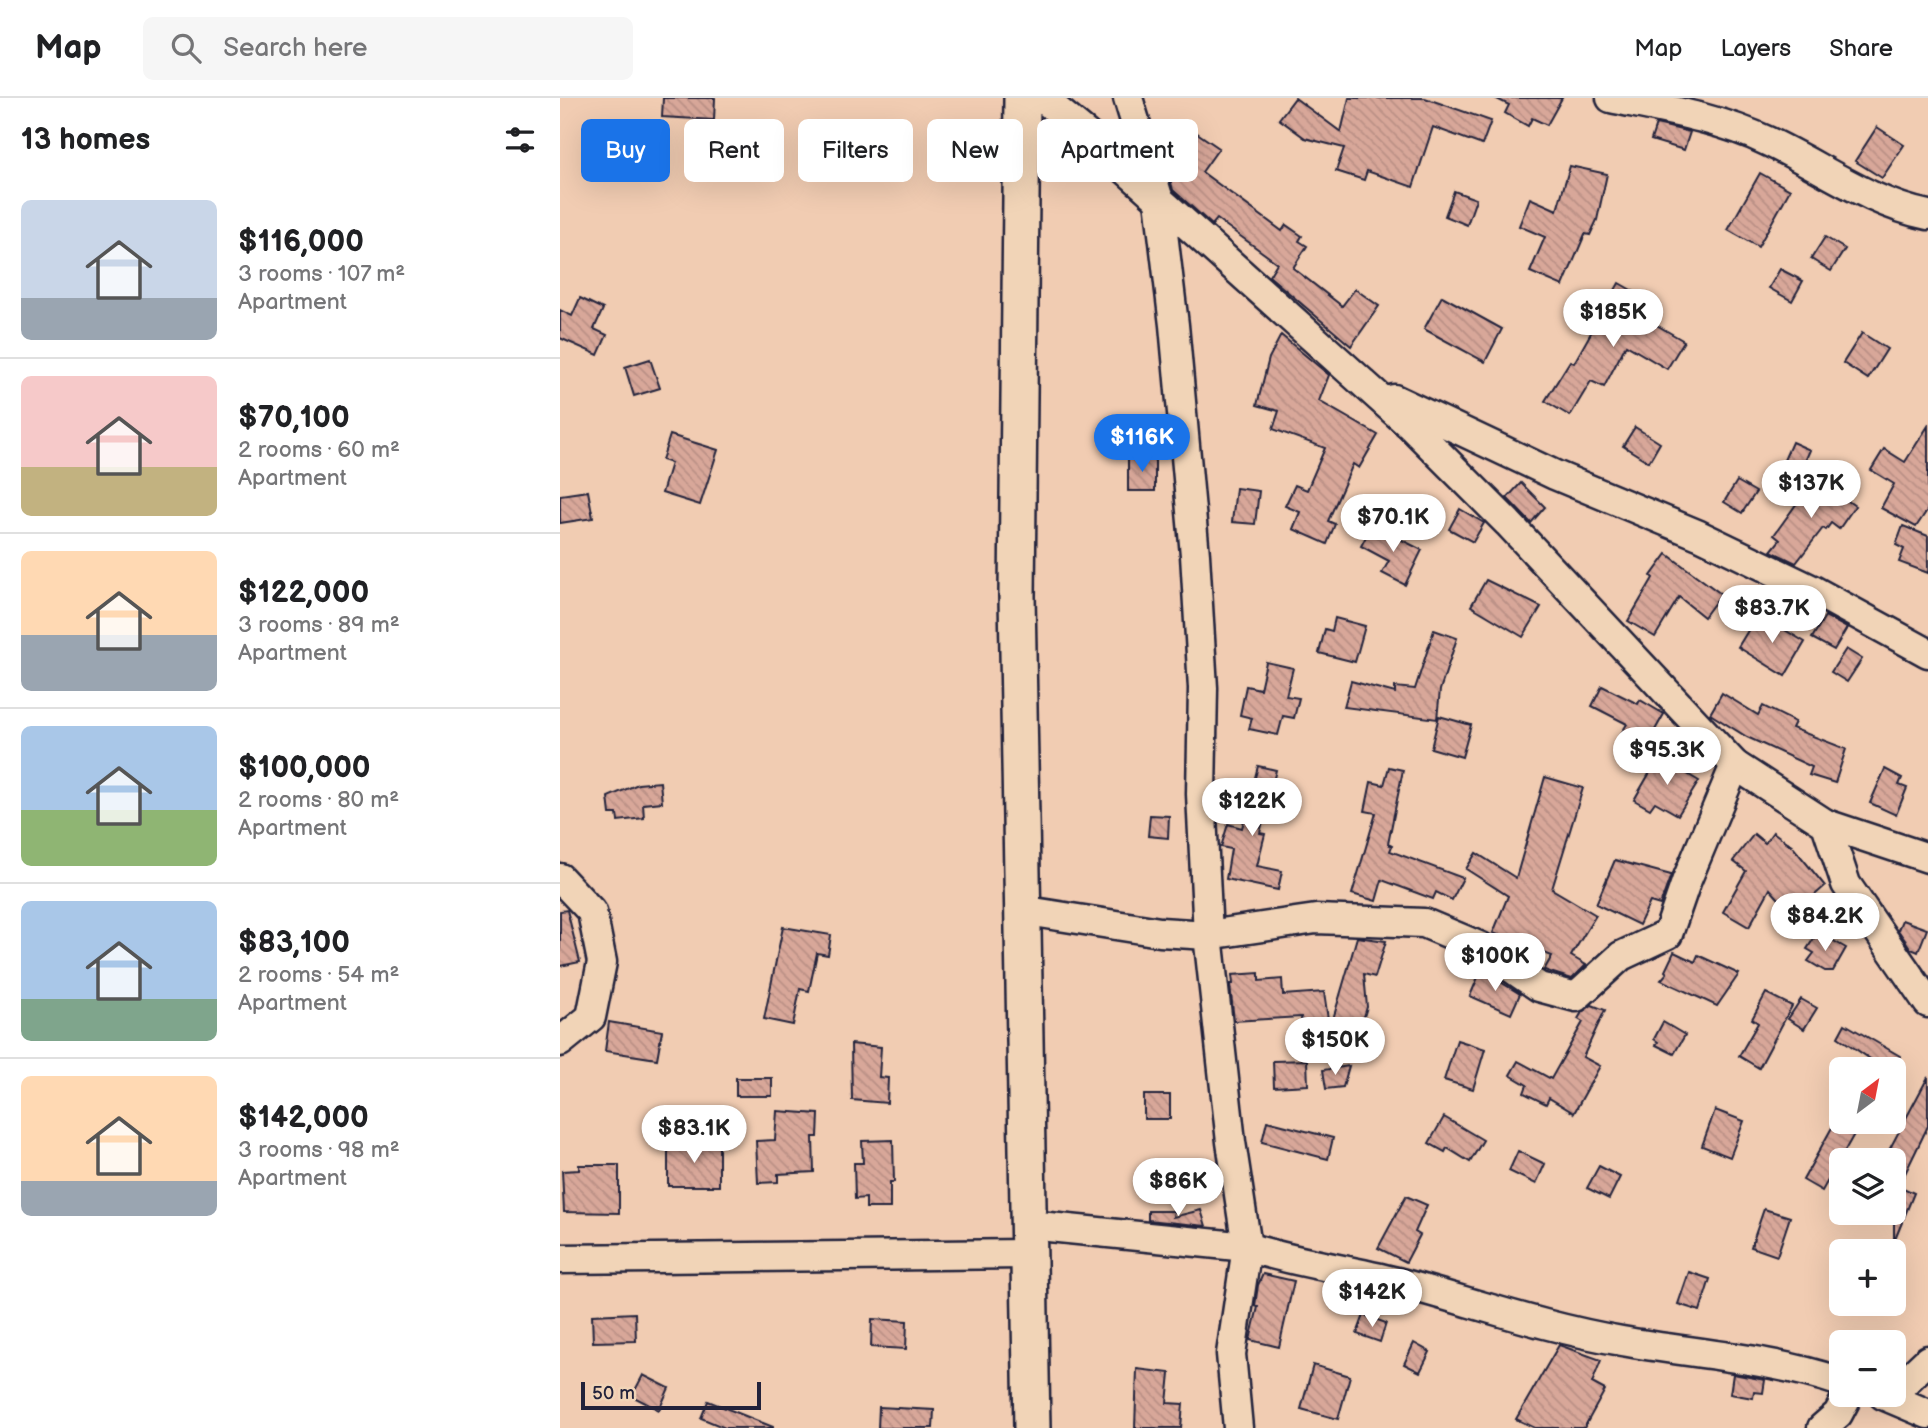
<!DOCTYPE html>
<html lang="en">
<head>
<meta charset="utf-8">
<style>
  :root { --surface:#fff; --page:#f6f6f6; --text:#202124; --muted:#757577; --line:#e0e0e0; --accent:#1a73e8 }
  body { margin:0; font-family:"Balsamiq Sans",sans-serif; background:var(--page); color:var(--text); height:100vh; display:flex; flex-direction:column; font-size:26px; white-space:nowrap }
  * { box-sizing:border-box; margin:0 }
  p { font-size:23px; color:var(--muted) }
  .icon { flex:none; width:38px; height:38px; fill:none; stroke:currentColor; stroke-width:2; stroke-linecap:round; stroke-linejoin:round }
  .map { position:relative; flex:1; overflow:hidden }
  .panel { display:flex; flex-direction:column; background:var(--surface); width:560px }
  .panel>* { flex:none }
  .top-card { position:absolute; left:21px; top:21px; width:665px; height:63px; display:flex; gap:14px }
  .needle { width:46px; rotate:32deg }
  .tools { position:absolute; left:1269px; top:959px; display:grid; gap:14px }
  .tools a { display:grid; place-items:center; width:77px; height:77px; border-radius:10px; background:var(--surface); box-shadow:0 7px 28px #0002; font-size:35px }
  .scale { position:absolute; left:21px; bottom:18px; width:180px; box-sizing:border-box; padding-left:7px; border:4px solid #22223b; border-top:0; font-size:19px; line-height:24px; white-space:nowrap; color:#22223b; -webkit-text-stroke:5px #f1d4b7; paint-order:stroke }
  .price { position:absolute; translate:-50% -60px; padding:0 16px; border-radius:24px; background:#fff; color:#222; font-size:23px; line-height:46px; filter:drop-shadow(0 2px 4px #0008) }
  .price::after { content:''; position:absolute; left:50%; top:42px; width:21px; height:16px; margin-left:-10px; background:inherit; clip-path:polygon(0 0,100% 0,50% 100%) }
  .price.on { background:var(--accent); color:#fff }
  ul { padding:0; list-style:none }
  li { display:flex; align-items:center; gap:21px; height:175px; padding:0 21px }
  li+li { border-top:2px solid var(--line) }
  li span { display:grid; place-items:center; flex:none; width:196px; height:140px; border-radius:10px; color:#555 }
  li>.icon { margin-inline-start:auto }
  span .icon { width:84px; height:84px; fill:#fffc; stroke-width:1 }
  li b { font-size:30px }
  h2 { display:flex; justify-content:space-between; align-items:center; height:84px; padding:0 21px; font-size:30px }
  .chip { padding:0 24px; border-radius:10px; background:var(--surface); box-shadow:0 7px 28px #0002; font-size:24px; line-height:63px }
  .chip.on { background:var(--accent); color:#fff }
  header { display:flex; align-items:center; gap:42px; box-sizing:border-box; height:98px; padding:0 35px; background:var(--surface); border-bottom:2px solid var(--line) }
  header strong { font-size:33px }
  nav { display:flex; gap:38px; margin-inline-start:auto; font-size:24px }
  .search { width:490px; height:63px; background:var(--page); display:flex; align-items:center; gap:18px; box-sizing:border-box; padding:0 24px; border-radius:10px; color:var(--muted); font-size:26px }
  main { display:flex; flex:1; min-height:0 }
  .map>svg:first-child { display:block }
  .building { fill:url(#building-back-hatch); stroke:#22223b; stroke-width:2 }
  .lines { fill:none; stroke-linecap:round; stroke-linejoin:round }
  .minor-casing { stroke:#22223b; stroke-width:33 }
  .tertiary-casing { stroke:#22223b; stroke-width:40 }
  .minor { stroke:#f1d4b7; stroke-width:28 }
  .tertiary { stroke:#f1d4b7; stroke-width:35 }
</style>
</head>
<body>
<header>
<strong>Map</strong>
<div class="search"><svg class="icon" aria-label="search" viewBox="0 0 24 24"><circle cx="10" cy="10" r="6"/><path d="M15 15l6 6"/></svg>Search here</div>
<nav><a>Map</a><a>Layers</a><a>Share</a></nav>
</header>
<main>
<section class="panel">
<h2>13 homes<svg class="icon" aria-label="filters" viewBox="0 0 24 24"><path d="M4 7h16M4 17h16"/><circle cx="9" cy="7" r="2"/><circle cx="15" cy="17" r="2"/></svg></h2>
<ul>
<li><span style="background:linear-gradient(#c9d6e8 70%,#9aa5b1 0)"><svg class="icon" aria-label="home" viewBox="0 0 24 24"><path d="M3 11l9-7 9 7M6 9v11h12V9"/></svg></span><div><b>$116,000</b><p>3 rooms · 107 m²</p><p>Apartment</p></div></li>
<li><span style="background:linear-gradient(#f6c9c9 65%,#c2b280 0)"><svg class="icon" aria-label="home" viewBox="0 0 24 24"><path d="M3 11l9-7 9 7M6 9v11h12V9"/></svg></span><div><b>$70,100</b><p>2 rooms · 60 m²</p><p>Apartment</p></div></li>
<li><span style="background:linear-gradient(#ffd9b3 60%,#9aa5b1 0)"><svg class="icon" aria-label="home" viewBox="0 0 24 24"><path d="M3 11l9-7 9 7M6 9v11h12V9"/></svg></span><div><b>$122,000</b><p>3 rooms · 89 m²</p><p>Apartment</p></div></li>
<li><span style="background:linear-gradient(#a9c7e8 60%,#8fb573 0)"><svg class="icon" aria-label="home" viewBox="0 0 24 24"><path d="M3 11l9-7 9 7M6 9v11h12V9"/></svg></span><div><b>$100,000</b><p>2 rooms · 80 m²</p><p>Apartment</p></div></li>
<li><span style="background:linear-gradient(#a9c7e8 70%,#7fa58c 0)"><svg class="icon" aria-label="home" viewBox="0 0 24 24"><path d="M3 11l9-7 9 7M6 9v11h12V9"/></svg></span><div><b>$83,100</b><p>2 rooms · 54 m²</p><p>Apartment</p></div></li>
<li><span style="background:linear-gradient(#ffd9b3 75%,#9aa5b1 0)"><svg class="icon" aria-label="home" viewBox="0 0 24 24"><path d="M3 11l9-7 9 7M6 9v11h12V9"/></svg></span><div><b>$142,000</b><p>3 rooms · 98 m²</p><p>Apartment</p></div></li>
</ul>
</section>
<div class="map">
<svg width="1368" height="1330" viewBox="0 0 1368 1330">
  <defs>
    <pattern id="building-back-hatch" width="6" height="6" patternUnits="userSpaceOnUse" patternTransform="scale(1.75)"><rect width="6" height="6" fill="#d8a799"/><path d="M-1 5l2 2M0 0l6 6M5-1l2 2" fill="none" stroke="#b98f85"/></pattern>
  </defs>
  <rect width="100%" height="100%" fill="#f1ccb2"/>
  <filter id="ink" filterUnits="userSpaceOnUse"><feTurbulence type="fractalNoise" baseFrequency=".0143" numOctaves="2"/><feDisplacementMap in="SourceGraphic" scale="14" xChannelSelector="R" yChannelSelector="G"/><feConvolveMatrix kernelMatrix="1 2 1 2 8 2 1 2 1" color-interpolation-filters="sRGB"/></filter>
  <g filter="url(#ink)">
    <g class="building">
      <path d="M 103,0 L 155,0 L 154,22 L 102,19 Z"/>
      <path d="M 735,0 L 781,34 L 789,0 L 865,0 L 931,23 L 922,47 L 873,29 L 853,89 L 807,73 L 804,82 L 776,73 L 784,50 L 745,40 L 719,21 Z"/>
      <path d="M 935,0 L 1002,0 L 987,27 L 972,20 L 968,28 L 945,15 L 949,7 Z"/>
      <path d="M 624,26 L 659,50 L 642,74 L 722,133 L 726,127 L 742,138 L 739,143 L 747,148 L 733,170 L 782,208 L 795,191 L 819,208 L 791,248 L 709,178 L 717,165 L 657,121 L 652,127 L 613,92 L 609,77 L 617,64 L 605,56 Z"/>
      <path d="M 1096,26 L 1130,34 L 1124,52 L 1091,42 Z"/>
      <path d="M 1317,29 L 1344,47 L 1322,80 L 1295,63 Z"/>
      <path d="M 1010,68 L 1047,76 L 1037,122 L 1030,137 L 1025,136 L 1003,188 L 970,174 L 985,139 L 959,128 L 970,100 L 997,112 Z"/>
      <path d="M 1200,75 L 1230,92 L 1198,149 L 1168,132 Z"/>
      <path d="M 894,93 L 916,101 L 907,127 L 885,118 Z"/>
      <path d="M 1265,139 L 1285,151 L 1271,173 L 1251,161 Z"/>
      <path d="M 1220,171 L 1243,183 L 1232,203 L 1209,190 Z"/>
      <path d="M 1059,185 L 1080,197 L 1071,212 L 1124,243 L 1107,271 L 1066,247 L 1044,289 L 1031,283 L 1010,318 L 985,303 L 1010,263 L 1014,265 Z"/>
      <path d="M 882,198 L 942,231 L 925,264 L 864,231 Z"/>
      <path d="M 20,200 L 43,211 L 34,231 L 47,237 L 38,257 L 0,240 L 0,212 L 12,218 Z"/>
      <path d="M 1302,235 L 1327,251 L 1308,281 L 1283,265 Z"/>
      <path d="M 721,237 L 769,277 L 759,303 L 818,337 L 799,370 L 793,366 L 768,423 L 775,426 L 767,446 L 733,431 L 740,414 L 725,408 L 735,387 L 747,392 L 765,350 L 713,331 L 719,313 L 697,307 L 709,260 Z"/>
      <path d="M 90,261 L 100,290 L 74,298 L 65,269 Z"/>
      <path d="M 1368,328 L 1368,411 L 1356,429 L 1321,410 L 1334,386 L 1311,372 L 1324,351 L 1345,364 Z"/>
      <path d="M 1075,329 L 1100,345 L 1089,364 L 1063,348 Z"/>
      <path d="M 110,337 L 158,352 L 140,407 L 102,395 L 111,365 L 102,362 Z"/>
      <path d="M 1232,344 L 1250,352 L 1239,377 L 1221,369 Z"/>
      <rect x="568" y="360" width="27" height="33"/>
      <path d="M 1255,380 L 1295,408 L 1279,431 L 1271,425 L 1266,432 L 1263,430 L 1236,465 L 1211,453 L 1220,442 L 1214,437 Z"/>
      <path d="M 1177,383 L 1196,394 L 1182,415 L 1164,404 Z"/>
      <path d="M 961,385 L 985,409 L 971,425 L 947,400 Z"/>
      <path d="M 676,390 L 699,393 L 695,426 L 672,424 Z"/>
      <path d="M 28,393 L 33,420 L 0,425 L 0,397 Z"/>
      <path d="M 900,411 L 924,425 L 913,444 L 889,431 Z"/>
      <path d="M 812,427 L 862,452 L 845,487 L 822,475 L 829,463 L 801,448 Z"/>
      <path d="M 1343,428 L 1368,438 L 1368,475 L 1339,464 L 1344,451 L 1336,447 Z"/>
      <path d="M 1107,456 L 1161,496 L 1144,519 L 1119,499 L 1095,539 L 1068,523 L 1093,480 L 1091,478 Z"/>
      <path d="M 926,482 L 981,509 L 963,539 L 911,508 Z"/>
      <path d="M 1198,516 L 1245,544 L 1225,578 L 1178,549 Z"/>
      <path d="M 1265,518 L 1287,530 L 1274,552 L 1252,540 Z"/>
      <path d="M 775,520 L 805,528 L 795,564 L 759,555 L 765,531 L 772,533 Z"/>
      <path d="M 874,532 L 897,540 L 880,592 L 877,621 L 784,609 L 791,583 L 835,595 L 835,589 L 855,591 Z"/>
      <path d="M 1286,551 L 1302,561 L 1287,584 L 1271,574 Z"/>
      <path d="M 706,564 L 733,570 L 726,598 L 739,600 L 734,620 L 723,618 L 718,637 L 689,631 L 692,620 L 680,617 L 686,588 L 700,591 Z"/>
      <path d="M 1042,588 L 1078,606 L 1080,602 L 1104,616 L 1082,655 L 1058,641 L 1067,626 L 1032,608 Z"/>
      <path d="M 1162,595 L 1198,617 L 1203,608 L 1235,624 L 1232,630 L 1286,651 L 1275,685 L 1249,677 L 1252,669 L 1187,639 L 1150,616 Z"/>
      <path d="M 879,618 L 911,627 L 902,659 L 871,650 Z"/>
      <path d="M 1099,659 L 1139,683 L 1118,717 L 1095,704 L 1090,711 L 1074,702 Z"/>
      <path d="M 698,668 L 716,672 L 700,735 L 705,736 L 697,768 L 722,773 L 718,792 L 666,781 L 671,751 L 661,749 L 668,726 L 682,730 Z"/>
      <path d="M 829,669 L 843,672 L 828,746 L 832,748 L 830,753 L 903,780 L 892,802 L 876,794 L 873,801 L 822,782 L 816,803 L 792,796 L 816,715 L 805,713 L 811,684 L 824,687 Z"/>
      <path d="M 1325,671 L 1342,680 L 1339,687 L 1347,690 L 1336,717 L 1310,705 Z"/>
      <path d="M 985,679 L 1023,690 L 992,791 L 1036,817 L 1011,858 L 1026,867 L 1012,881 L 984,872 L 992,858 L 933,835 L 948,798 L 906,771 L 916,755 L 956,780 Z"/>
      <path d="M 100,684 L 102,704 L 83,706 L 84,720 L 58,723 L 57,716 L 50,716 L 48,699 L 78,686 Z"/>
      <path d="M 590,717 L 609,718 L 608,740 L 588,738 Z"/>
      <path d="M 1213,734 L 1233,749 L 1265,788 L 1247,804 L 1234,797 L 1226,809 L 1210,791 L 1189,829 L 1163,814 L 1186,773 L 1173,763 L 1194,736 L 1205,745 Z"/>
      <path d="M 1055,762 L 1111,777 L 1100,807 L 1090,804 L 1079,827 L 1036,806 Z"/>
      <path d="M 7,812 L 20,864 L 0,868 L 0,813 Z"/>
      <path d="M 1342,822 L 1367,831 L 1358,854 L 1351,851 L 1338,832 Z"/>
      <path d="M 223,829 L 271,837 L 268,857 L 257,855 L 249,893 L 240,891 L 233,927 L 204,921 Z"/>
      <path d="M 1258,834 L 1286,850 L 1273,873 L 1265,873 L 1248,863 L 1254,855 L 1247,851 Z"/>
      <path d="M 797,839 L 826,843 L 815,879 L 804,876 L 807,909 L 802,925 L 771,928 Z"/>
      <path d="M 1114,854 L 1135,864 L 1138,857 L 1179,876 L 1157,908 L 1101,882 L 1107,875 L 1105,873 Z"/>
      <path d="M 921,872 L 960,896 L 951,916 L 910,898 Z"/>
      <path d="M 699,875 L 699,883 L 722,881 L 723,897 L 764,894 L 769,928 L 742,930 L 741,919 L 674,923 L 670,886 L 673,886 L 672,877 Z"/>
      <path d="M 1206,895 L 1232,908 L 1199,970 L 1179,958 L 1198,925 L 1192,921 Z"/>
      <path d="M 1241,901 L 1257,910 L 1244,931 L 1228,921 Z"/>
      <path d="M 1032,907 L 1045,912 L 1023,959 L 1040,968 L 1014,1015 L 989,1000 L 986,1006 L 964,995 L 967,987 L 950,977 L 958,963 L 991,981 L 1023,924 L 1018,921 L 1022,914 Z"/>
      <path d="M 49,924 L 102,933 L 97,961 L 45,953 Z"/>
      <path d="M 1103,924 L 1125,937 L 1114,956 L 1096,947 L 1098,944 L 1094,941 Z"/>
      <path d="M 1285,926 L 1340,958 L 1332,971 L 1325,971 L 1278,939 Z"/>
      <path d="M 897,942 L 925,951 L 913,991 L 884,982 Z"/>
      <path d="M 291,946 L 321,949 L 319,979 L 328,980 L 327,1005 L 292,1002 Z"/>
      <path d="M 747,962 L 748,987 L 714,989 L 713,963 Z"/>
      <path d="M 789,968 L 783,989 L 766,991 L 763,972 Z"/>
      <path d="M 1368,979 L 1368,1028 L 1339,1088 L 1354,1095 L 1334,1144 L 1334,1057 L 1328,1054 Z"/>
      <rect x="176" y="980" width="36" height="18"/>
      <rect x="584" y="997" width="26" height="24"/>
      <path d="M 1155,1012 L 1184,1023 L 1170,1059 L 1142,1048 Z"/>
      <path d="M 217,1013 L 259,1016 L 258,1039 L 253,1039 L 254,1074 L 218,1076 L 218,1084 L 198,1085 L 196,1043 L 215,1042 Z"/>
      <path d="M 884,1019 L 923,1042 L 910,1064 L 887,1050 L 885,1054 L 869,1045 Z"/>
      <path d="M 707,1023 L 773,1040 L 768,1061 L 702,1044 Z"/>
      <path d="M 1275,1024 L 1301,1024 L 1262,1093 L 1243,1082 Z"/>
      <path d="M 333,1042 L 334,1084 L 330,1084 L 330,1110 L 306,1110 L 306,1100 L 295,1101 L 294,1065 L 303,1065 L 302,1043 Z"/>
      <rect x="108" y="1046" width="51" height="42"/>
      <path d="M 958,1053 L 985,1066 L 976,1086 L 949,1073 Z"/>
      <path d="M 19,1067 L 59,1067 L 59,1115 L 4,1114 L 2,1073 L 19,1072 Z"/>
      <path d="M 1039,1068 L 1060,1079 L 1049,1101 L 1027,1090 Z"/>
      <path d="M 846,1098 L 867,1107 L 855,1134 L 860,1137 L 846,1164 L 818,1150 Z"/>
      <path d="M 1204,1111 L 1230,1119 L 1217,1158 L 1191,1149 Z"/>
      <path d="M 641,1112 L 646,1128 L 588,1122 L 588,1113 L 614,1113 L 613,1119 Z"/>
      <path d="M 1129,1174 L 1150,1181 L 1140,1213 L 1118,1206 Z"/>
      <path d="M 703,1176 L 734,1183 L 719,1249 L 690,1242 L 698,1209 L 695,1208 L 698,1187 Z"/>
      <path d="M 75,1215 L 76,1243 L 33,1244 L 32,1217 Z"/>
      <path d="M 804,1217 L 826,1225 L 820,1244 L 797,1236 Z"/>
      <path d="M 312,1221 L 347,1223 L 346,1251 L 311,1249 Z"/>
      <path d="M 854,1245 L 870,1254 L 860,1274 L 844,1266 Z"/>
      <path d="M 999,1247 L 1041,1262 L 1032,1285 L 1045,1292 L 1024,1330 L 975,1330 L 956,1321 Z"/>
      <path d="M 753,1267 L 790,1278 L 778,1321 L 741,1311 Z"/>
      <path d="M 577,1271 L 610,1275 L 607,1305 L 623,1306 L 621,1330 L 575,1330 Z"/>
      <path d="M 1173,1276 L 1205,1282 L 1203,1295 L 1194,1294 L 1193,1300 L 1170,1296 Z"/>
      <path d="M 83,1277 L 109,1290 L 99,1312 L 72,1298 Z"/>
      <path d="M 148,1303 L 213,1329 L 213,1330 L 165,1330 L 141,1320 Z"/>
      <path d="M 319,1309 L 374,1312 L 373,1330 L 318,1330 Z"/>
    </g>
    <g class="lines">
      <g class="minor-casing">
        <g id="minor">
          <path d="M 467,0 L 486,3 L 525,35 L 851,328 L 948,425 L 1175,667 L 1266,726 L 1286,786 L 1368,905"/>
          <path d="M 568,0 L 599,102 L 614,227 L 635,457 L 643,590 L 641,696 L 648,837 L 671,1044 L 687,1149 L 671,1256 L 678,1330"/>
          <path d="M 1051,0 C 1103,11 1159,20 1207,43 C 1261,68 1309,105 1368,117"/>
          <path d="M 834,301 L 995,377 L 1139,437 L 1251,491 L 1368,555"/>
          <path d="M 1266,726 L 1368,760"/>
          <path d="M 0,780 L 32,814 L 42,864 L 31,919 L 0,944"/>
          <path d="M 461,812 L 600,834 L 648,837 L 756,821 L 864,825 L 921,849 L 979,889 L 1016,899 L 1061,858 L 1108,836 L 1126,784 L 1175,667"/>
          <path d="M 469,1127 L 687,1149 C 736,1165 787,1171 837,1184 C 912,1204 985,1230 1062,1243 C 1135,1256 1211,1260 1281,1284"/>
          <path d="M 0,1161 L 471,1156"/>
          <path d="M 1334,1294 L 1368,1262"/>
          <path d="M 1323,1297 L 1368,1316"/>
          <path d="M 1262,1330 L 1278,1316 L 1288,1297"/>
        </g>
      </g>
      <g class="tertiary-casing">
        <path id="tertiary" d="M 462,0 L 457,498 L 472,1330"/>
      </g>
      <use href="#minor" class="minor"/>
      <use href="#tertiary" class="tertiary"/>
    </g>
  </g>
</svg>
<div class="tools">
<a><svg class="needle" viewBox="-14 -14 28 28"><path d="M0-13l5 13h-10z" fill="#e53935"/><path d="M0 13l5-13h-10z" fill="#757577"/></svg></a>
<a><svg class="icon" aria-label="layers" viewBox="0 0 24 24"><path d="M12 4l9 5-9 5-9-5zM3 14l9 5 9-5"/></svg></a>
<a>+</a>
<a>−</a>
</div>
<div class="scale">50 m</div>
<b class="price" style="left:1053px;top:251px">$185K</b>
<b class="price on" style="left:582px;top:376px">$116K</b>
<b class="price" style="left:1251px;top:422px">$137K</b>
<b class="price" style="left:833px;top:456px">$70.1K</b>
<b class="price" style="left:1212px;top:547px">$83.7K</b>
<b class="price" style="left:1107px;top:689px">$95.3K</b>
<b class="price" style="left:692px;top:740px">$122K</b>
<b class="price" style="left:1265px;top:855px">$84.2K</b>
<b class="price" style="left:935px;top:895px">$100K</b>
<b class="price" style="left:775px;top:979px">$150K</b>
<b class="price" style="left:134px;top:1067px">$83.1K</b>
<b class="price" style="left:618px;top:1120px">$86K</b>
<b class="price" style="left:812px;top:1231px">$142K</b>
<div class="top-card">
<a class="chip on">Buy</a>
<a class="chip">Rent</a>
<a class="chip">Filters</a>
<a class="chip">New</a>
<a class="chip">Apartment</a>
</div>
</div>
</main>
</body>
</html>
